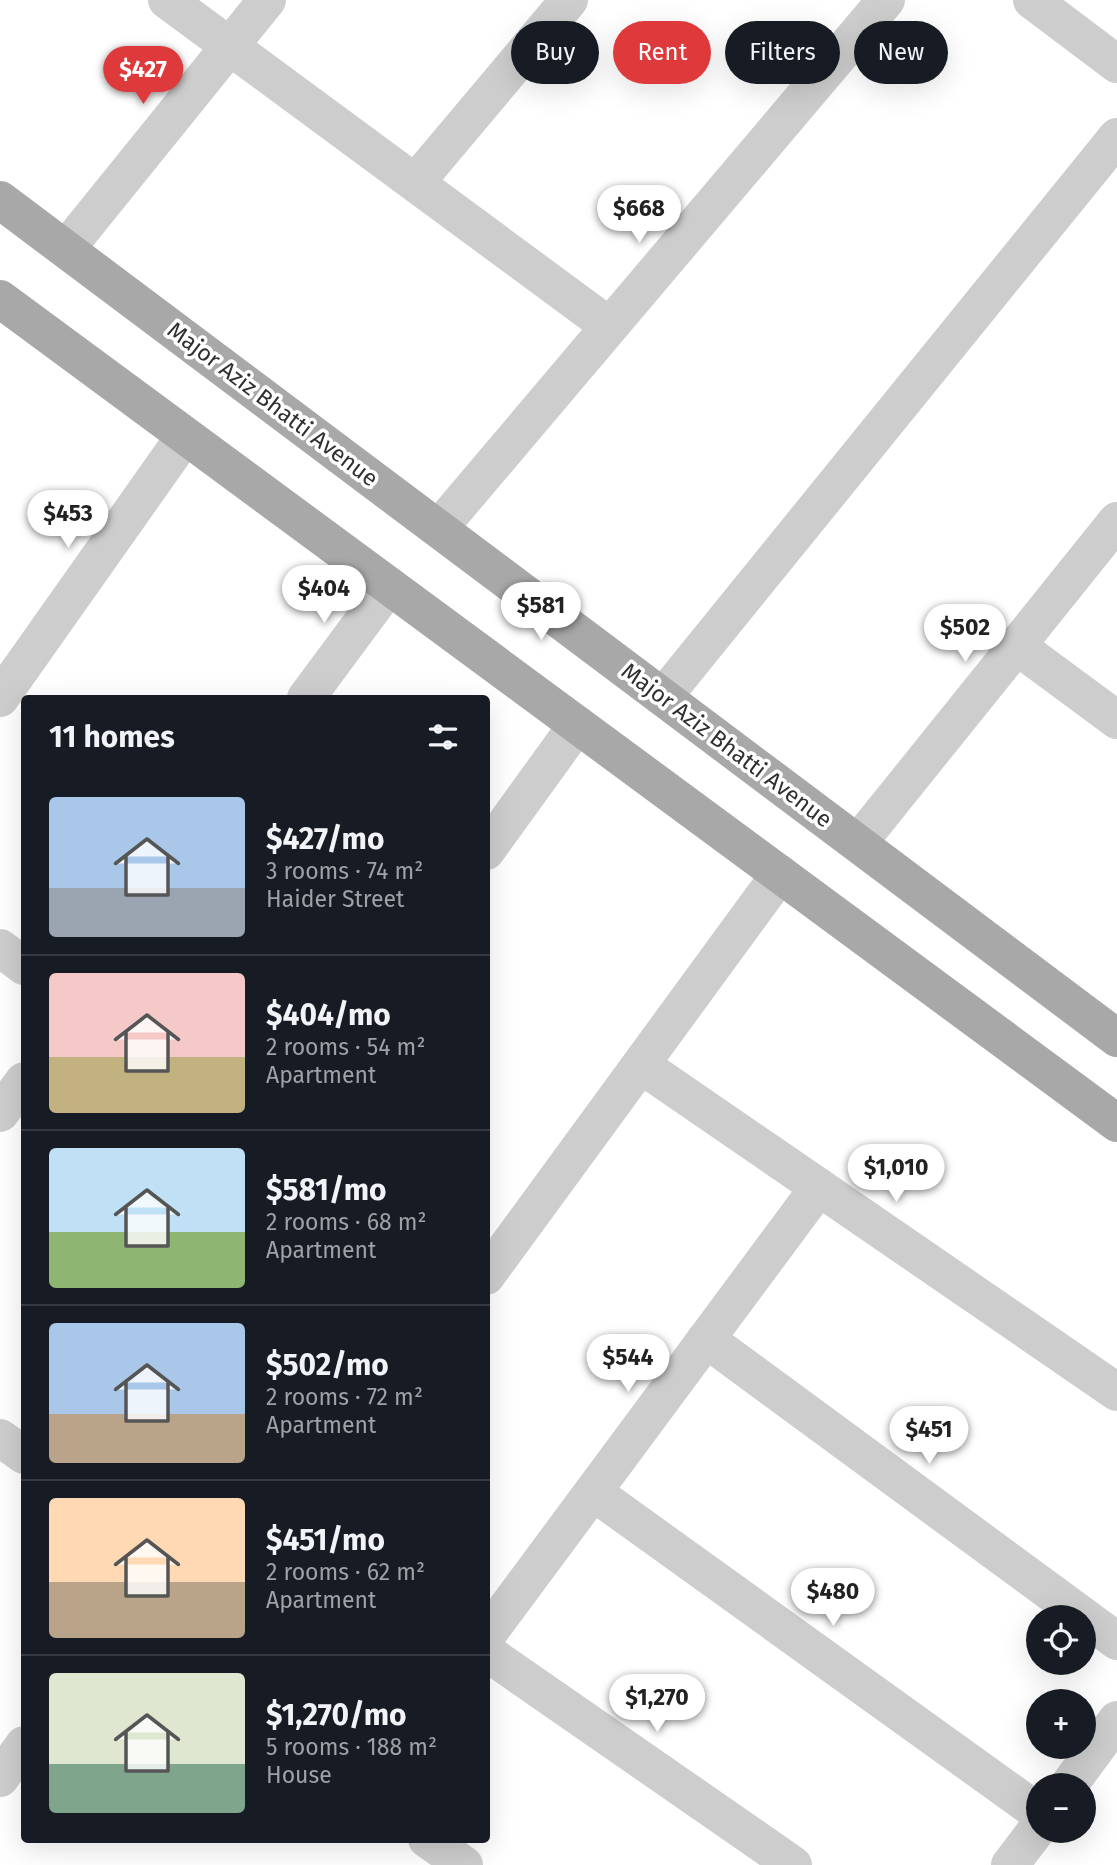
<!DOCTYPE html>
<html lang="en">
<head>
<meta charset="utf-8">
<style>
  :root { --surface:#171b24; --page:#20242c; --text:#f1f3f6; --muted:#9ea1a6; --line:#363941; --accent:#df3a3b }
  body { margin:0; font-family:"Fira Sans",sans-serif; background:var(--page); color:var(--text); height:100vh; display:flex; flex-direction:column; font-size:26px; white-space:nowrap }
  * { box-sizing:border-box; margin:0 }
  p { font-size:23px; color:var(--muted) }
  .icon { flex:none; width:38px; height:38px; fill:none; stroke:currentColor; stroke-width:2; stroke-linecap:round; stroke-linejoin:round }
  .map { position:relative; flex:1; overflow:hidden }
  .details { position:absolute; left:21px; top:695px; width:469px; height:1148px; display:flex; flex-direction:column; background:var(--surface); border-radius:7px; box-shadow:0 7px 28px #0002 }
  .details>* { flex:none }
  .banner { position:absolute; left:511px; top:21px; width:500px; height:63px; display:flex; gap:14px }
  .tools { position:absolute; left:1026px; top:1605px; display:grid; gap:14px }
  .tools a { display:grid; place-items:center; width:70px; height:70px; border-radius:50%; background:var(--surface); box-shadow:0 7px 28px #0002; font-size:35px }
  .price { position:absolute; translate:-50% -60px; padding:0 16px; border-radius:24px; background:#fff; color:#222; font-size:23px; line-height:46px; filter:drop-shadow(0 2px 4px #0008) }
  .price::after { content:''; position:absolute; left:50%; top:42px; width:21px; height:16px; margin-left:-10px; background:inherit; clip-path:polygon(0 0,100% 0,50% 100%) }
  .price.selected { background:var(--accent); color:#fff }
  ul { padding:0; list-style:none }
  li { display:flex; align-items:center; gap:21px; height:175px; padding:0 28px }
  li+li { border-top:2px solid var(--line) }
  li span { display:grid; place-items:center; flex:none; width:196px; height:140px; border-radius:7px; color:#555 }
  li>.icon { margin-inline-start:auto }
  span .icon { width:84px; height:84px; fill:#fffc; stroke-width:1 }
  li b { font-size:30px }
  h2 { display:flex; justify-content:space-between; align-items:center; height:84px; padding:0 28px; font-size:30px }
  .chip { padding:0 24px; border-radius:32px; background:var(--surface); box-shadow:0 7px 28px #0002; font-size:24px; line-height:63px }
  .chip.selected { background:var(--accent); color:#fff }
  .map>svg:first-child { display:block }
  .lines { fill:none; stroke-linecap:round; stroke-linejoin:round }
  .minor { stroke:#cdcdcd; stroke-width:38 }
  .major { stroke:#a8a8a8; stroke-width:38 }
  .labels { text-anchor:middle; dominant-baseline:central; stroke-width:7; stroke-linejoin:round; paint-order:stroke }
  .street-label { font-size:23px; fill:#303030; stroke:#fff }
</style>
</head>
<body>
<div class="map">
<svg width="1117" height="1865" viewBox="0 0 1117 1865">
  <rect width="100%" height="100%" fill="#fff"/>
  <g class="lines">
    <g class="minor">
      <path d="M 167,0 L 609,326"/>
      <path d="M 1032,0 L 1117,64"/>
      <path d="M 416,182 L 569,0"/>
      <path d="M 66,249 L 267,0"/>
      <path d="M 439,528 L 886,0"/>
      <path d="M 1017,646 L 1117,720"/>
      <path d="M 663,697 L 1117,137"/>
      <path d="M 0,698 L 185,436"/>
      <path d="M 306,698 L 389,586"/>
      <path d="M 858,843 L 1117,521"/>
      <path d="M 486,851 L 577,725"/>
      <path d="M 0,948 L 24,966"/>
      <path d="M 641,1065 L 1117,1392"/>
      <path d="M 0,1113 L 24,1081"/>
      <path d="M 486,1276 L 780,874"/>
      <path d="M 706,1339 L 1117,1641"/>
      <path d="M 0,1438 L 24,1455"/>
      <path d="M 593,1492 L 1038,1812"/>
      <path d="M 486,1636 L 819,1187"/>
      <path d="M 486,1652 L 793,1865"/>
      <path d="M 0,1778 L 24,1745"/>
      <path d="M 1069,1785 L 1117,1720"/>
      <path d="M 427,1839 L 464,1865"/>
      <path d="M 1010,1865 L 1038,1828"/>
    </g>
    <g class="major">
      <path d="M 0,200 L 1117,1038"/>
      <path d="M 0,299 L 1117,1123"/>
    </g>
  </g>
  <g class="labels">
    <g class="street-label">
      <text transform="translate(273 404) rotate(37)">Major Aziz Bhatti Avenue</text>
      <text transform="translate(727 745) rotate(37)">Major Aziz Bhatti Avenue</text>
    </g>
  </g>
</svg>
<div class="tools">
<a><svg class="icon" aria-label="locate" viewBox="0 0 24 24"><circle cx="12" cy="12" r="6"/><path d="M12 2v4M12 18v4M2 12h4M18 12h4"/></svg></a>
<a>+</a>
<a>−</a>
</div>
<b class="price selected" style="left:143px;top:106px">$427</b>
<b class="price" style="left:639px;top:245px">$668</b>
<b class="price" style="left:68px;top:550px">$453</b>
<b class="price" style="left:324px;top:625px">$404</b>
<b class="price" style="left:541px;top:642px">$581</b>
<b class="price" style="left:965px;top:664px">$502</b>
<b class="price" style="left:896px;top:1204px">$1,010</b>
<b class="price" style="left:628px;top:1394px">$544</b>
<b class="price" style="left:929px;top:1466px">$451</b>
<b class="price" style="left:833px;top:1628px">$480</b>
<b class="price" style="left:657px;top:1734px">$1,270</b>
<div class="banner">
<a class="chip">Buy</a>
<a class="chip selected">Rent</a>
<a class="chip">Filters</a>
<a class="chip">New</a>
</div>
<section class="details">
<h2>11 homes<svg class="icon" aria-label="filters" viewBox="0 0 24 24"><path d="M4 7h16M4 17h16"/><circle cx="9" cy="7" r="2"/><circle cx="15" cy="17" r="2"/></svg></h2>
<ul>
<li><span style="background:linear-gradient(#a9c7e8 65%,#9aa5b1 0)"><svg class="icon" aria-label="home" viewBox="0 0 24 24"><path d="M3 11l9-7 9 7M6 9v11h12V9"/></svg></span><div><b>$427/mo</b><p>3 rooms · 74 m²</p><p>Haider Street</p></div></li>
<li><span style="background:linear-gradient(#f6c9c9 60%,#c2b280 0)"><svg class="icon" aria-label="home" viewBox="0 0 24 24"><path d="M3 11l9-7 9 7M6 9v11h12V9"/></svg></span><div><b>$404/mo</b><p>2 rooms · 54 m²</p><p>Apartment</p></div></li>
<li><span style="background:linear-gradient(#bfe0f5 60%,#8fb573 0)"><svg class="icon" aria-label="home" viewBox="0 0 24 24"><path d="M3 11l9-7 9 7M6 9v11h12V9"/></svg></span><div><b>$581/mo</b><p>2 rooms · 68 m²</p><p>Apartment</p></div></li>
<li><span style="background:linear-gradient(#a9c7e8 65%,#b9a48a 0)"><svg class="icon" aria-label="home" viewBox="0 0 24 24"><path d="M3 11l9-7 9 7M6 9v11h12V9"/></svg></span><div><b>$502/mo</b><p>2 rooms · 72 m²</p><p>Apartment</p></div></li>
<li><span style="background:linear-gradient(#ffd9b3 60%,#b9a48a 0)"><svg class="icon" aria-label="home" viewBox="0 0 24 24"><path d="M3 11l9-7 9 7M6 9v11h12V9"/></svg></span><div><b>$451/mo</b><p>2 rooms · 62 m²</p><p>Apartment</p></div></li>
<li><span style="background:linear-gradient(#dfe7d0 65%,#7fa58c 0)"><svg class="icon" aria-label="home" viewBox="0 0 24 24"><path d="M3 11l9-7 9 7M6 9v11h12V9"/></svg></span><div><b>$1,270/mo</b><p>5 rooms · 188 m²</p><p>House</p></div></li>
</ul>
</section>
</div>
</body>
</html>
